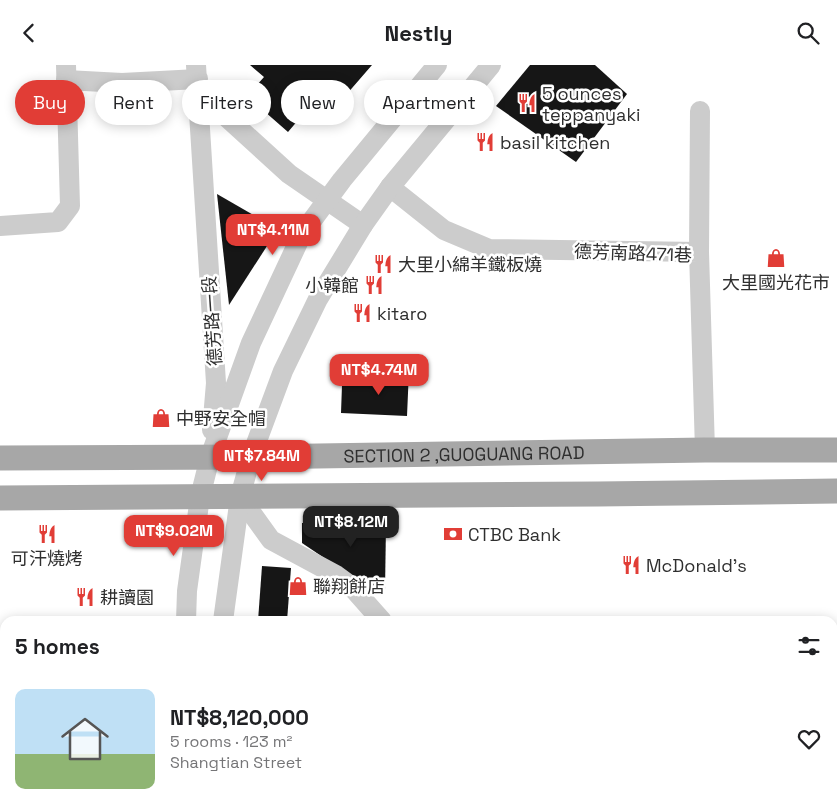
<!DOCTYPE html>
<html lang="en">
<head>
<meta charset="utf-8">
<style>
  :root { --surface:#fff; --page:#f6f6f6; --text:#202124; --muted:#757577; --line:#e0e0e0; --accent:#e13d36 }
  body { margin:0; font-family:"Space Grotesk","Noto Sans TC",sans-serif; background:var(--page); color:var(--text); height:100vh; display:flex; flex-direction:column; font-size:19px; white-space:nowrap }
  * { box-sizing:border-box; margin:0 }
  p { font-size:16px; color:var(--muted) }
  .icon { flex:none; width:28px; height:28px; fill:none; stroke:currentColor; stroke-width:2; stroke-linecap:round; stroke-linejoin:round }
  .map { position:relative; flex:1; overflow:hidden }
  .panel { position:absolute; left:0px; top:551px; width:838px; height:196px; display:flex; flex-direction:column; background:var(--surface); border-radius:15px 15px 0 0; box-shadow:0 2px 12px #0003 }
  .panel>* { flex:none }
  .top-card { position:absolute; left:15px; top:15px; width:500px; height:45px; display:flex; gap:10px }
  .price { position:absolute; translate:-50% -42px; padding:0 11px; border-radius:10px; background:var(--accent); color:#fff; font-size:16px; line-height:32px; filter:drop-shadow(0 1px 2px #0008) }
  .price::after { content:''; position:absolute; left:50%; top:30px; width:15px; height:11px; margin-left:-8px; background:inherit; clip-path:polygon(0 0,100% 0,50% 100%) }
  .price.active { background:#222; color:#fff }
  ul { padding:0; list-style:none }
  li { display:flex; align-items:center; gap:15px; height:125px; padding:0 15px }
  li+li { border-top:1px solid var(--line) }
  li span { display:grid; place-items:center; flex:none; width:140px; height:100px; border-radius:10px; color:#555 }
  li>.icon { margin-inline-start:auto }
  span .icon { width:60px; height:60px; fill:#fffc; stroke-width:1 }
  li b { font-size:21px }
  h2 { display:flex; justify-content:space-between; align-items:center; height:60px; padding:0 15px; font-size:21px }
  .tag { padding:0 18px; border-radius:22px; background:var(--surface); box-shadow:0 2px 12px #0003; font-size:18px; line-height:45px }
  .tag.active { background:var(--accent); color:#fff }
  header { display:flex; justify-content:space-between; align-items:center; height:65px; padding:0 15px; background:var(--surface); font-size:22px; font-weight:600 }
  .map>svg:first-child { display:block }
  .park { fill:#e3ecdd }
  .building { fill:#161616 }
  .lines { fill:none; stroke-linecap:round; stroke-linejoin:round }
  .minor { stroke:#ccc; stroke-width:20 }
  .major { stroke:#a7a7a7; stroke-width:25 }
  .labels { text-anchor:middle; dominant-baseline:central; stroke-width:5; stroke-linejoin:round; paint-order:stroke }
  .poi-label { font-size:18px; fill:#2f2f2f; stroke:#fff; text-anchor:start }
  .street-label { font-size:18px; fill:#2f2f2f; stroke:#fff }
</style>
</head>
<body>
<header><svg class="icon" aria-label="back" viewBox="0 0 24 24"><path d="M15 5l-7 7 7 7"/></svg>Nestly<svg class="icon" aria-label="search" viewBox="0 0 24 24"><circle cx="10" cy="10" r="6"/><path d="M15 15l6 6"/></svg></header>
<div class="map">
<svg width="837" height="747" viewBox="0 0 837 747">
  <rect width="100%" height="100%" fill="#fff"/>
  <path class="park" d="M 0,742 L 160,742 L 161,747 L 0,747 Z"/>
  <g class="building">
    <path d="M 250,0 L 372,0 L 320,60 L 305,47 L 288,67 L 247,31 L 264,12 Z"/>
    <path d="M 530,0 L 595,0 L 627,29 L 576,97 L 496,41 Z"/>
    <path d="M 217,129 L 278,164 L 229,240 Z"/>
    <path d="M 382,304 L 409,305 L 407,351 L 341,348 L 342,320 L 381,321 Z"/>
    <path d="M 302,458 L 386,459 L 385,526 L 345,507 L 302,478 Z"/>
    <path d="M 262,501 L 291,503 L 287,556 L 258,556 Z"/>
  </g>
  <g class="lines">
    <g class="minor">
      <path d="M 196,0 L 216,318 L 212,365"/>
      <path d="M 66,15 L 122,18 L 198,14"/>
      <path d="M 199,27 L 289,109 L 363,160"/>
      <path d="M 390,122 L 444,165 L 489,184 L 699,187 L 705,385"/>
      <path d="M 0,161 L 58,157 L 70,141 L 66,0"/>
      <path d="M 699,187 L 700,46"/>
      <path d="M 240,432 L 271,475 L 336,510 L 351,521 L 382,556"/>
      <path d="M 186,556 L 187,526 L 200,432 L 210,392 L 251,278 L 302,169 L 342,115 L 437,0"/>
      <path d="M 223,556 L 240,432 L 251,392 L 283,306 L 318,234 L 363,160 L 390,122 L 491,0"/>
      <path d="M 832,605 L 837,605"/>
      <path d="M 0,730 L 5,730"/>
      <path d="M 182,742 L 182,747"/>
      <path d="M 227,742 L 227,747"/>
      <path d="M 328,742 L 328,747"/>
      <path d="M 442,742 L 442,747"/>
      <path d="M 599,742 L 605,747"/>
      <path d="M 707,742 L 707,747"/>
    </g>
    <g class="major">
      <path id="s1" d="M 0,393 L 251,392 L 705,385 L 837,385"/>
      <path d="M 0,433 L 598,429 L 837,426"/>
    </g>
  </g>
  <defs>
    <g id="restaurant-bare" transform="scale(1.5)"><path d="M-5-6h1v4h1v-4h1v4h1v-4h1v5L-1.5 .5V6h-2V.5L-5-1ZM5-6V6H3V1.5H1.5Q1.5-4 5-6Z" fill="#e13d36" stroke="#fff" stroke-width="2.5" paint-order="stroke"/></g>
    <g id="shop-bare" transform="scale(1.5)"><path d="M-5-2.5h2.3a2.7 3.5 0 0 1 5.4 0H5L5.5 6h-11ZM-1.5-2.5h3a1.5 2.3 0 0 0-3 0Z" fill="#e13d36" stroke="#fff" stroke-width="2.5" paint-order="stroke"/></g>
    <g id="bank-bare" transform="scale(1.5)"><path d="M-6-4H6V4H-6ZM0-2.3a2.3 2.3 0 1 0 0 4.6a2.3 2.3 0 1 0 0-4.6Z" fill="#e13d36" stroke="#fff" stroke-width="2.5" paint-order="stroke"/></g>
  </defs>
  <g fill-rule="evenodd">
    <use href="#restaurant-bare" x="527" y="38"/>
    <use href="#restaurant-bare" x="485" y="77"/>
    <use href="#shop-bare" x="776" y="193"/>
    <use href="#restaurant-bare" x="383" y="199"/>
    <use href="#restaurant-bare" x="374" y="220"/>
    <use href="#restaurant-bare" x="362" y="248"/>
    <use href="#shop-bare" x="161" y="353"/>
    <use href="#restaurant-bare" x="47" y="469"/>
    <use href="#bank-bare" x="453" y="469"/>
    <use href="#restaurant-bare" x="631" y="500"/>
    <use href="#shop-bare" x="298" y="521"/>
    <use href="#restaurant-bare" x="85" y="532"/>
  </g>
  <g class="labels">
    <g class="poi-label">
      <text x="542" y="28">5 ounces<tspan x="542" dy="21">teppanyaki</tspan></text>
      <text x="500" y="77">basil kitchen</text>
      <text x="398" y="199">大里小綿羊鐵板燒</text>
      <text x="776" y="217" text-anchor="middle">大里國光花市</text>
      <text x="359" y="220" text-anchor="end">小韓館</text>
      <text x="377" y="248">kitaro</text>
      <text x="176" y="353">中野安全帽</text>
      <text x="468" y="469">CTBC Bank</text>
      <text x="47" y="493" text-anchor="middle">可汗燒烤</text>
      <text x="646" y="500">McDonald's</text>
      <text x="313" y="521">聯翔餅店</text>
      <text x="100" y="532">耕讀園</text>
    </g>
    <g class="street-label">
      <text transform="translate(633 188) rotate(2)">德芳南路471巷</text>
      <text transform="translate(212 256) rotate(-94)">德芳路一段</text>
      <text stroke="none"><textPath href="#s1" startOffset="464">SECTION 2 ,GUOGUANG ROAD</textPath></text>
    </g>
  </g>
</svg>
<b class="price" style="left:273px;top:191px">NT$4.11M</b>
<b class="price" style="left:379px;top:331px">NT$4.74M</b>
<b class="price" style="left:262px;top:417px">NT$7.84M</b>
<b class="price active" style="left:351px;top:483px">NT$8.12M</b>
<b class="price" style="left:174px;top:492px">NT$9.02M</b>
<div class="top-card">
<a class="tag active">Buy</a>
<a class="tag">Rent</a>
<a class="tag">Filters</a>
<a class="tag">New</a>
<a class="tag">Apartment</a>
</div>
<section class="panel">
<h2>5 homes<svg class="icon" aria-label="filters" viewBox="0 0 24 24"><path d="M4 7h16M4 17h16"/><circle cx="9" cy="7" r="2"/><circle cx="15" cy="17" r="2"/></svg></h2>
<ul>
<li><span style="background:linear-gradient(#bfe0f5 65%,#8fb573 0)"><svg class="icon" aria-label="home" viewBox="0 0 24 24"><path d="M3 11l9-7 9 7M6 9v11h12V9"/></svg></span><div><b>NT$8,120,000</b><p>5 rooms · 123 m²</p><p>Shangtian Street</p></div><svg class="icon" aria-label="heart" viewBox="0 0 24 24"><path d="M12 20l-8-8c-3-5 5-10 8-4 3-6 11-1 8 4z"/></svg></li>
</ul>
</section>
</div>
</body>
</html>
